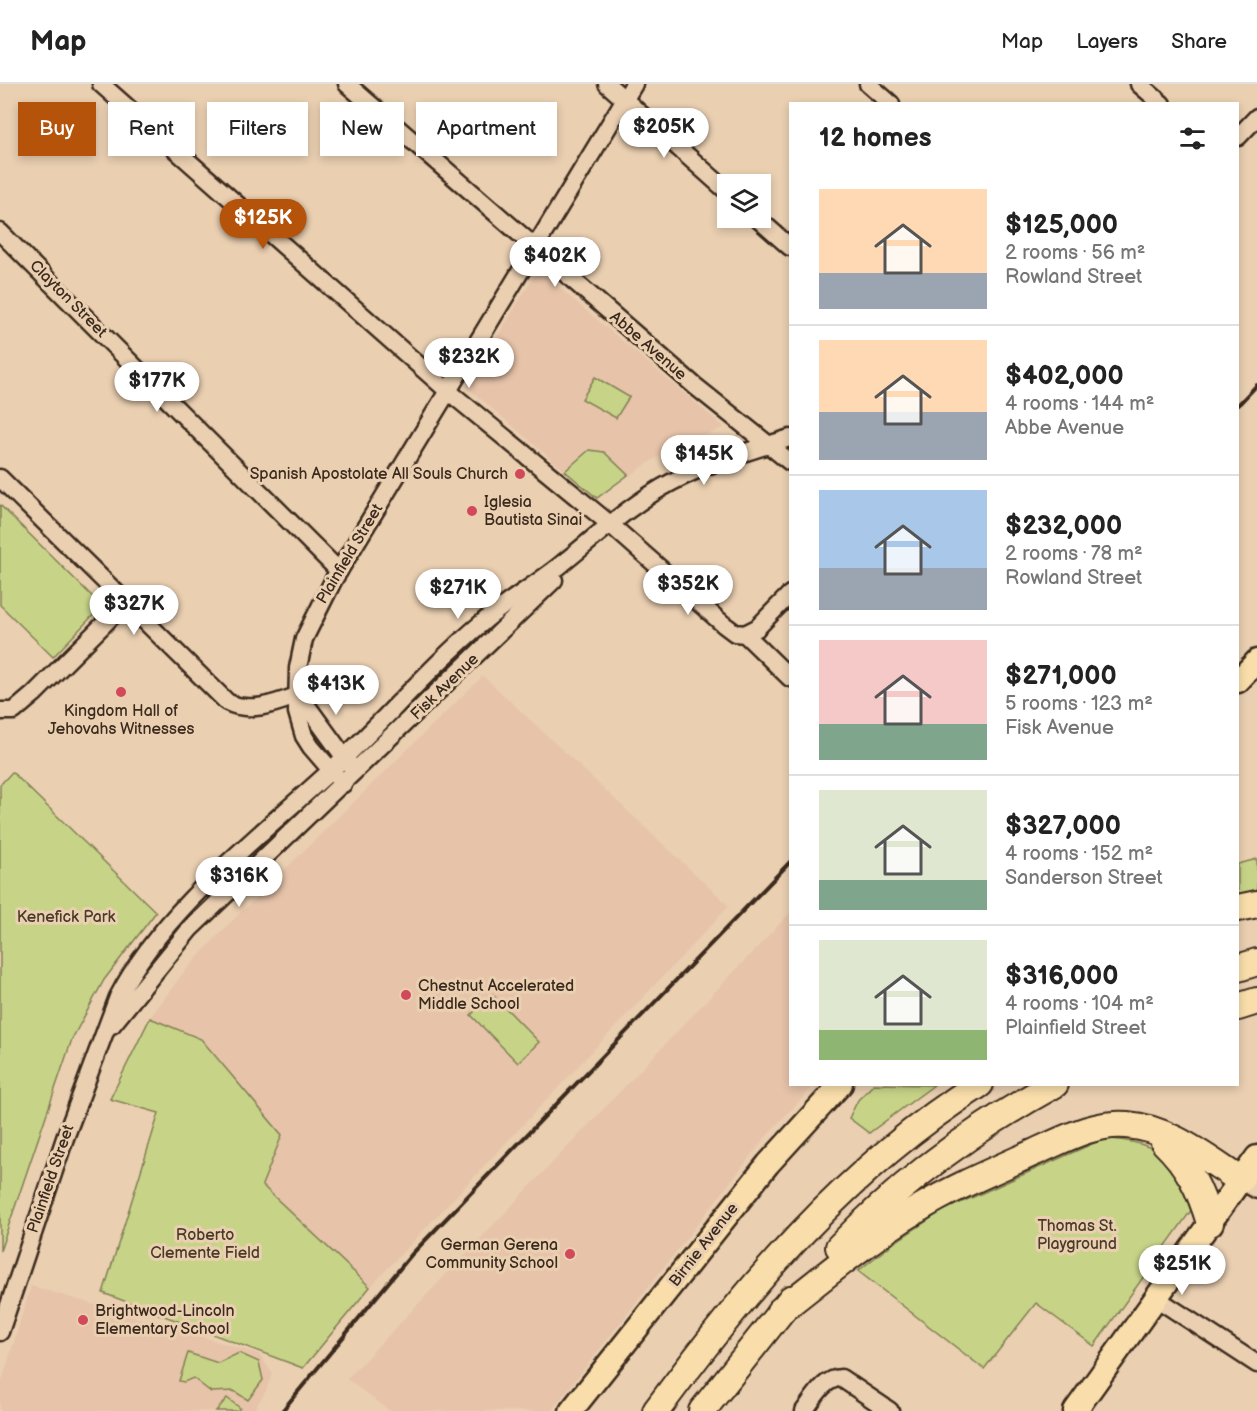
<!DOCTYPE html>
<html lang="en">
<head>
<meta charset="utf-8">
<style>
  :root { --surface:#fff; --page:#f6f6f6; --text:#222; --muted:#767676; --line:#e0e0e0; --accent:#b45309 }
  body { margin:0; font-family:"Balsamiq Sans",sans-serif; background:var(--page); color:var(--text); height:100vh; display:flex; flex-direction:column; font-size:22px; white-space:nowrap }
  * { box-sizing:border-box; margin:0 }
  p { font-size:20px; color:var(--muted) }
  .icon { flex:none; width:33px; height:33px; fill:none; stroke:currentColor; stroke-width:2; stroke-linecap:round; stroke-linejoin:round }
  .map { position:relative; flex:1; overflow:hidden }
  .drawer { position:absolute; left:789px; top:18px; width:450px; height:984px; display:flex; flex-direction:column; background:var(--surface); border-radius:0px; box-shadow:0 3px 9px #0003 }
  .drawer>* { flex:none }
  .hud { position:absolute; left:18px; top:18px; width:570px; height:54px; display:flex; gap:12px }
  .tools { position:absolute; left:717px; top:90px; display:grid; gap:12px }
  .tools a { display:grid; place-items:center; width:54px; height:54px; border-radius:0px; background:var(--surface); box-shadow:0 3px 9px #0003; font-size:30px }
  .price { position:absolute; translate:-50% -51px; padding:0 14px; border-radius:21px; background:#fff; color:#222; font-size:20px; line-height:39px; filter:drop-shadow(0 2px 3px #0008) }
  .price::after { content:''; position:absolute; left:50%; top:36px; width:18px; height:14px; margin-left:-9px; background:inherit; clip-path:polygon(0 0,100% 0,50% 100%) }
  .price.on { background:var(--accent); color:#fff }
  ul { padding:0; list-style:none }
  li { display:flex; align-items:center; gap:18px; height:150px; padding:0 30px }
  li+li { border-top:2px solid var(--line) }
  li span { display:grid; place-items:center; flex:none; width:168px; height:120px; border-radius:0px; color:#555 }
  li>.icon { margin-inline-start:auto }
  span .icon { width:72px; height:72px; fill:#fffc; stroke-width:1 }
  li b { font-size:26px }
  h2 { display:flex; justify-content:space-between; align-items:center; height:72px; padding:0 30px; font-size:26px }
  .chip { padding:0 21px; border-radius:0px; background:var(--surface); box-shadow:0 3px 9px #0003; font-size:21px; line-height:54px }
  .chip.on { background:var(--accent); color:#fff }
  header { display:flex; align-items:center; gap:36px; box-sizing:border-box; height:84px; padding:0 30px; background:var(--surface); border-bottom:2px solid var(--line) }
  header strong { font-size:28px }
  nav { display:flex; gap:33px; margin-inline-start:auto; font-size:21px }
  .map>svg:first-child { display:block }
  .built { fill:#e6c3a9 }
  .green { fill:#c7d488; stroke:#817f53; stroke-width:1.5 }
  .lines { fill:none; stroke-linecap:round; stroke-linejoin:round }
  .minor-casing { stroke:#3b2a1e; stroke-width:21 }
  .major-casing { stroke:#3b2a1e; stroke-width:27 }
  .highway-casing { stroke:#3b2a1e; stroke-width:30 }
  .minor { stroke:#eacfb1; stroke-width:16 }
  .major { stroke:#f9deab; stroke-width:22 }
  .highway { stroke:#f9deab; stroke-width:26 }
  .rail { stroke:#3b2a1e; stroke-width:4 }
  .poi-dot { fill:#d1495b; stroke:#eacfb1; stroke-width:2 }
  .labels { text-anchor:middle; dominant-baseline:central; stroke-width:6; stroke-linejoin:round; paint-order:stroke }
  .street-label { font-size:16px; fill:#3b2a1e; stroke:#eacfb1 }
  .poi-label { font-size:16px; fill:#3b2a1e; stroke:#eacfb1; text-anchor:start }
  .park-label { font-size:16px; fill:#493b29; stroke:#eacfb1 }
</style>
</head>
<body>
<header>
<strong>Map</strong>
<nav><a>Map</a><a>Layers</a><a>Share</a></nav>
</header>
<div class="map">
<svg width="1257" height="1327" viewBox="0 0 1257 1327">
  <rect width="100%" height="100%" fill="#eacfb1"/>
  <filter id="ink" filterUnits="userSpaceOnUse"><feTurbulence type="fractalNoise" baseFrequency=".0167" numOctaves="2"/><feDisplacementMap in="SourceGraphic" scale="12" xChannelSelector="R" yChannelSelector="G"/><feConvolveMatrix kernelMatrix="1 2 1 2 8 2 1 2 1" color-interpolation-filters="sRGB"/></filter>
  <g filter="url(#ink)">
    <g class="built">
      <path d="M 538,186 L 724,343 L 654,375 L 597,414 L 467,303 Z"/>
      <path d="M 483,592 L 729,822 L 370,1203 L 262,1101 L 282,1051 L 201,955 L 150,934 L 184,888 L 226,843 Z"/>
      <path d="M 790,829 L 790,1000 L 815,1001 L 772,1045 L 551,1327 L 390,1327 L 347,1295 Z"/>
      <path d="M 31,1202 L 259,1270 L 272,1289 L 266,1307 L 253,1327 L 0,1327 L 0,1304 Z"/>
    </g>
    <g class="green">
      <path d="M 595,293 L 629,313 L 616,334 L 582,315 Z"/>
      <path d="M 589,366 L 604,368 L 628,391 L 597,414 L 565,387 Z"/>
      <path d="M 0,421 L 102,522 L 53,573 L 0,521 Z"/>
      <path d="M 12,688 L 156,828 L 104,896 L 72,955 L 0,1167 L 0,701 Z"/>
      <path d="M 1257,775 L 1257,808 L 1238,812 L 1238,780 Z"/>
      <path d="M 492,910 L 539,958 L 518,979 L 471,931 Z"/>
      <path d="M 150,934 L 201,955 L 282,1051 L 262,1101 L 370,1203 L 303,1284 L 103,1209 L 159,1029 L 110,1015 Z"/>
      <path d="M 873,1001 L 873,1000 L 934,1001 L 869,1049 L 849,1034 L 858,1016 Z"/>
      <path d="M 1103,1055 C 1127,1055 1160,1061 1176,1083 C 1184,1094 1189,1109 1195,1121 L 1094,1262 L 1036,1219 L 984,1285 L 858,1187 L 891,1161 L 942,1127 Z"/>
      <path d="M 188,1269 L 218,1279 L 239,1269 L 259,1278 L 263,1296 L 248,1316 L 234,1307 L 211,1308 L 193,1294 L 184,1298 L 179,1297 Z"/>
      <path d="M 227,1314 L 240,1324 L 237,1327 L 216,1327 Z"/>
    </g>
    <g class="lines">
      <g class="minor-casing">
        <g id="minor">
          <path d="M 101,0 L 448,307 L 611,441 L 723,540 L 735,549 L 745,550 L 790,594"/>
          <path d="M 347,0 L 695,302 L 790,378"/>
          <path d="M 607,0 L 728,108"/>
          <path d="M 868,0 L 891,20"/>
          <path d="M 1139,0 L 1162,20"/>
          <path d="M 1238,53 L 1257,33"/>
          <path d="M 757,134 L 790,163"/>
          <path d="M 0,148 L 339,487"/>
          <path d="M 0,394 L 227,618 C 250,630 277,619 299,611"/>
          <path d="M 745,550 L 757,544 L 790,510"/>
          <path d="M 299,611 L 350,681"/>
          <path d="M 0,627 L 14,627 L 34,610 L 125,519"/>
          <path d="M 343,700 L 311,663 L 304,652 L 297,628 L 298,584 L 304,555 L 334,495 L 634,0"/>
          <path d="M 112,941 L 190,845 L 554,496"/>
          <path d="M 1240,1096 L 1257,1106"/>
          <path d="M 1156,1214 L 1257,1280"/>
          <path d="M 0,1248 L 65,1054 L 118,913 C 164,825 255,756 327,690 C 381,641 427,585 483,538 C 508,516 538,500 563,479 C 598,451 632,419 672,398 C 709,378 750,367 790,354"/>
          <path d="M 804,1327 C 814,1314 824,1294 841,1294 L 890,1327"/>
        </g>
      </g>
      <g class="major-casing">
        <g id="major">
          <path d="M 1238,597 L 1257,577"/>
          <path d="M 571,1327 L 768,1080 L 841,1000"/>
          <path d="M 1075,1327 L 1257,1073"/>
        </g>
      </g>
      <g class="highway-casing">
        <g id="highway">
          <path d="M 1238,824 L 1257,820"/>
          <path d="M 1238,884 L 1257,878"/>
          <path d="M 1238,923 L 1257,917"/>
          <path d="M 1164,1058 C 1189,1082 1200,1106 1210,1139"/>
          <path d="M 839,1163 C 901,1098 975,1044 1055,1000"/>
          <path d="M 780,1227 C 824,1193 867,1156 915,1127 C 952,1104 993,1087 1033,1069 C 1063,1056 1093,1038 1127,1041 C 1169,1044 1206,1074 1240,1096"/>
          <path d="M 656,1327 C 748,1202 847,1084 980,1000"/>
          <path d="M 702,1327 L 791,1215"/>
        </g>
      </g>
      <use href="#minor" class="minor"/>
      <use href="#major" class="major"/>
      <use href="#highway" class="highway"/>
      <g class="rail">
        <path d="M 1238,321 L 1257,301"/>
        <path d="M 282,1327 L 412,1170 L 790,778"/>
      </g>
    </g>
  </g>
  <g class="poi-dot">
    <circle cx="520" cy="390" r="6"/>
    <circle cx="472" cy="427" r="6"/>
    <circle cx="121" cy="608" r="6"/>
    <circle cx="406" cy="911" r="6"/>
    <circle cx="570" cy="1170" r="6"/>
    <circle cx="83" cy="1236" r="6"/>
  </g>
  <g class="labels">
    <g class="street-label">
      <text transform="translate(68 215) rotate(45)">Clayton Street</text>
      <text transform="translate(648 262) rotate(41)">Abbe Avenue</text>
      <text transform="translate(350 470) rotate(-59)">Plainfield Street</text>
      <text transform="translate(445 603) rotate(-44)">Fisk Avenue</text>
      <text transform="translate(51 1095) rotate(-71)">Plainfield Street</text>
      <text transform="translate(704 1161) rotate(-52)">Birnie Avenue</text>
    </g>
    <g class="poi-label">
      <text x="508" y="390" text-anchor="end">Spanish Apostolate All Souls Church</text>
      <text x="484" y="418">Iglesia<tspan x="484" dy="18">Bautista Sinai</tspan></text>
      <text x="121" y="627" text-anchor="middle">Kingdom Hall of<tspan x="121" dy="18">Jehovahs Witnesses</tspan></text>
      <text x="418" y="902">Chestnut Accelerated<tspan x="418" dy="18">Middle School</tspan></text>
      <text x="558" y="1161" text-anchor="end">German Gerena<tspan x="558" dy="18">Community School</tspan></text>
      <text x="95" y="1227">Brightwood-Lincoln<tspan x="95" dy="18">Elementary School</tspan></text>
    </g>
    <g class="park-label">
      <text x="66" y="833">Kenefick Park</text>
      <text x="1077" y="1142">Thomas St.<tspan x="1077" dy="18">Playground</tspan></text>
      <text x="205" y="1151">Roberto<tspan x="205" dy="18">Clemente Field</tspan></text>
    </g>
  </g>
</svg>
<div class="tools">
<a><svg class="icon" aria-label="layers" viewBox="0 0 24 24"><path d="M12 4l9 5-9 5-9-5zM3 14l9 5 9-5"/></svg></a>
</div>
<b class="price" style="left:664px;top:75px">$205K</b>
<b class="price on" style="left:263px;top:166px">$125K</b>
<b class="price" style="left:555px;top:204px">$402K</b>
<b class="price" style="left:469px;top:305px">$232K</b>
<b class="price" style="left:157px;top:329px">$177K</b>
<b class="price" style="left:704px;top:402px">$145K</b>
<b class="price" style="left:688px;top:532px">$352K</b>
<b class="price" style="left:458px;top:536px">$271K</b>
<b class="price" style="left:134px;top:552px">$327K</b>
<b class="price" style="left:336px;top:632px">$413K</b>
<b class="price" style="left:239px;top:824px">$316K</b>
<b class="price" style="left:1182px;top:1212px">$251K</b>
<div class="hud">
<a class="chip on">Buy</a>
<a class="chip">Rent</a>
<a class="chip">Filters</a>
<a class="chip">New</a>
<a class="chip">Apartment</a>
</div>
<section class="drawer">
<h2>12 homes<svg class="icon" aria-label="filters" viewBox="0 0 24 24"><path d="M4 7h16M4 17h16"/><circle cx="9" cy="7" r="2"/><circle cx="15" cy="17" r="2"/></svg></h2>
<ul>
<li><span style="background:linear-gradient(#ffd9b3 70%,#9aa5b1 0)"><svg class="icon" aria-label="home" viewBox="0 0 24 24"><path d="M3 11l9-7 9 7M6 9v11h12V9"/></svg></span><div><b>$125,000</b><p>2 rooms · 56 m²</p><p>Rowland Street</p></div></li>
<li><span style="background:linear-gradient(#ffd9b3 60%,#9aa5b1 0)"><svg class="icon" aria-label="home" viewBox="0 0 24 24"><path d="M3 11l9-7 9 7M6 9v11h12V9"/></svg></span><div><b>$402,000</b><p>4 rooms · 144 m²</p><p>Abbe Avenue</p></div></li>
<li><span style="background:linear-gradient(#a9c7e8 65%,#9aa5b1 0)"><svg class="icon" aria-label="home" viewBox="0 0 24 24"><path d="M3 11l9-7 9 7M6 9v11h12V9"/></svg></span><div><b>$232,000</b><p>2 rooms · 78 m²</p><p>Rowland Street</p></div></li>
<li><span style="background:linear-gradient(#f6c9c9 70%,#7fa58c 0)"><svg class="icon" aria-label="home" viewBox="0 0 24 24"><path d="M3 11l9-7 9 7M6 9v11h12V9"/></svg></span><div><b>$271,000</b><p>5 rooms · 123 m²</p><p>Fisk Avenue</p></div></li>
<li><span style="background:linear-gradient(#dfe7d0 75%,#7fa58c 0)"><svg class="icon" aria-label="home" viewBox="0 0 24 24"><path d="M3 11l9-7 9 7M6 9v11h12V9"/></svg></span><div><b>$327,000</b><p>4 rooms · 152 m²</p><p>Sanderson Street</p></div></li>
<li><span style="background:linear-gradient(#dfe7d0 75%,#8fb573 0)"><svg class="icon" aria-label="home" viewBox="0 0 24 24"><path d="M3 11l9-7 9 7M6 9v11h12V9"/></svg></span><div><b>$316,000</b><p>4 rooms · 104 m²</p><p>Plainfield Street</p></div></li>
</ul>
</section>
</div>
</body>
</html>
